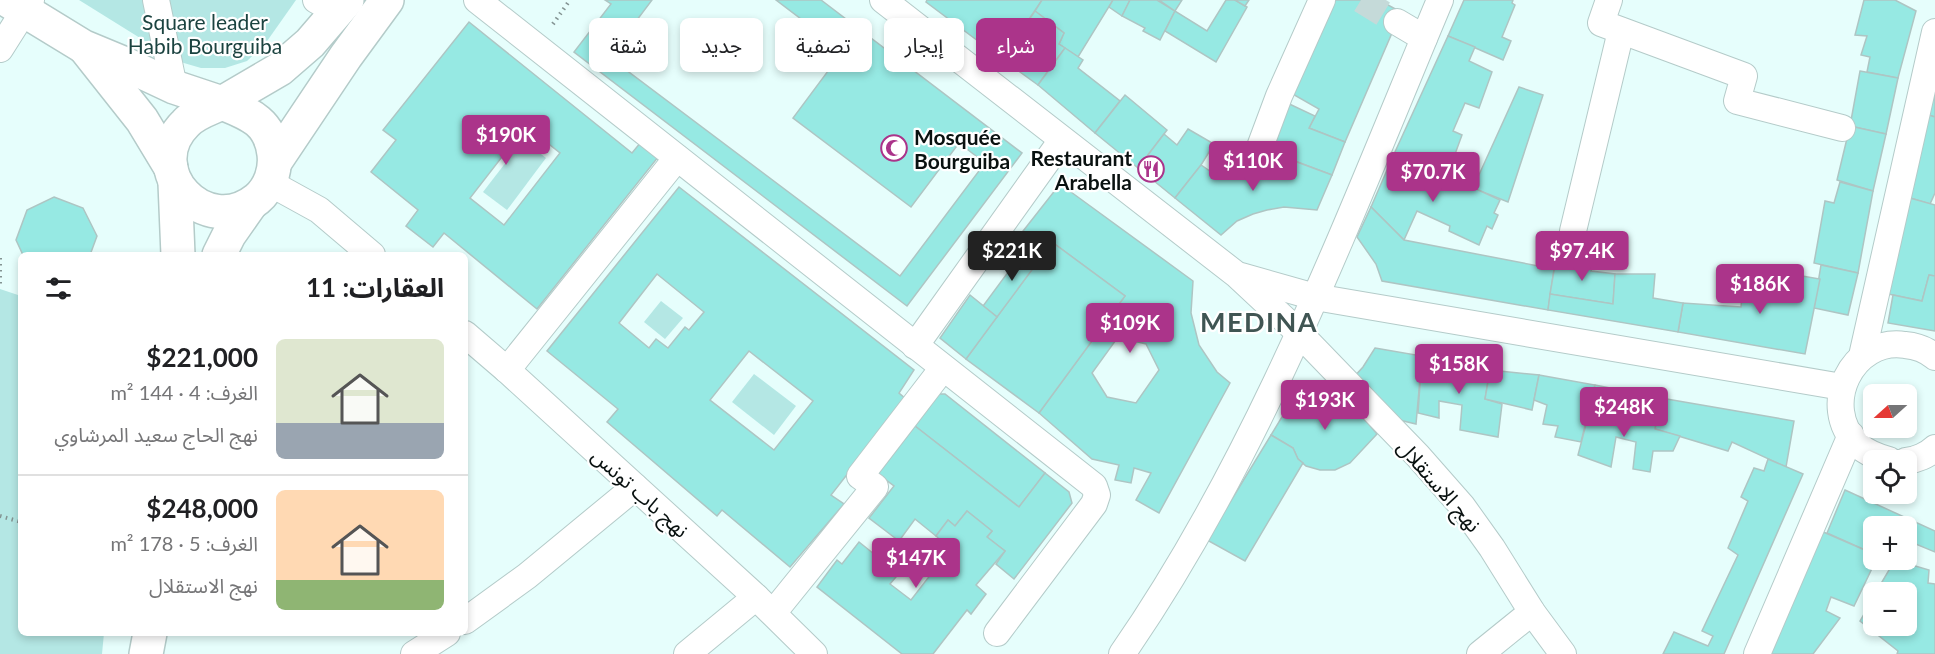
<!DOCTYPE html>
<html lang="ar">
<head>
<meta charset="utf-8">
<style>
  :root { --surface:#fff; --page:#f6f6f6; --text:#202124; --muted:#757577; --line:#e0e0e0; --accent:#ab348a }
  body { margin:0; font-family:Lato,"Noto Sans Arabic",sans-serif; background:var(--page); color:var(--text); direction:rtl; height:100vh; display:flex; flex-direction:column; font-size:22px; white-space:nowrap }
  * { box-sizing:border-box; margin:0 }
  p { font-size:20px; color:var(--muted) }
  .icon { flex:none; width:33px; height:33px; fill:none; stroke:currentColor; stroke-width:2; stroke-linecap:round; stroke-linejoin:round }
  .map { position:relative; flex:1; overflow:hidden; direction:ltr }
  .sheet { position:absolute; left:18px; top:252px; width:450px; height:384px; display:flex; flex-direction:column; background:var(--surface); border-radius:9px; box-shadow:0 3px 9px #0003; direction:rtl }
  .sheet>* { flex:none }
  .top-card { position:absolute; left:486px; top:18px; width:570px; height:54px; direction:rtl; display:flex; gap:12px }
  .needle { width:39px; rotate:249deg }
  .controls { position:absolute; left:1863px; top:384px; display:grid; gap:12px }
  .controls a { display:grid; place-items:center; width:54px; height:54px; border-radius:9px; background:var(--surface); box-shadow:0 3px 9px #0003; font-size:30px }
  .price { position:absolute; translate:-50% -51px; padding:0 14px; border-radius:6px; background:var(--accent); color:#fff; font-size:20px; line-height:39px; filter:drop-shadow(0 2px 3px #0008) }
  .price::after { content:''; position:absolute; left:50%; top:36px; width:18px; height:14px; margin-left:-9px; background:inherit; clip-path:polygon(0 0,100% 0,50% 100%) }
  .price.on { background:#222; color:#fff }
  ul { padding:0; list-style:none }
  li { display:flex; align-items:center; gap:18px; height:150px; padding:0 24px }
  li+li { border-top:2px solid var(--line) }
  li span { display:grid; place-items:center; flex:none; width:168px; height:120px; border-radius:9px; color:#555 }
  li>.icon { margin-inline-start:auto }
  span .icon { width:72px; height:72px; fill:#fffc; stroke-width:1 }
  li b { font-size:26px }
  h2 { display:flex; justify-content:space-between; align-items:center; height:72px; padding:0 24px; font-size:26px }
  .pill { padding:0 21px; border-radius:9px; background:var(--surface); box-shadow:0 3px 9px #0003; font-size:21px; line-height:54px }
  .pill.on { background:var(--accent); color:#fff }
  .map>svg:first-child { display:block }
  .green { fill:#b4e7e4 }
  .building { fill:#96e9e3; stroke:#aec5c3; stroke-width:1.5; fill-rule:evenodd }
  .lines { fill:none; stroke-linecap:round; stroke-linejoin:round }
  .street-tunnel { stroke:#c5dad9; stroke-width:26; stroke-dasharray:26 13; stroke-linecap:butt }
  .street-casing { stroke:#b4cbc9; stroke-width:28 }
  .secondary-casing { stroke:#b4cbc9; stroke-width:36 }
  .path { stroke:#839392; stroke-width:4; stroke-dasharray:1.5 4.5; stroke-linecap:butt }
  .street { stroke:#fff; stroke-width:26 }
  .secondary { stroke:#fff; stroke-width:33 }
  .labels { text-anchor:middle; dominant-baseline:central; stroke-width:4.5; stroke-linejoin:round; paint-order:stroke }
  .park-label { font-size:21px; fill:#1b4340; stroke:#fff }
  .poi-label { font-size:21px; font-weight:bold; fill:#091110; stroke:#fff; text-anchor:start }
  .street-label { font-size:21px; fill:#091110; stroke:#fff }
  .district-label { font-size:27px; font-weight:bold; letter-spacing:1.5px; fill:#405553; stroke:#fff }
</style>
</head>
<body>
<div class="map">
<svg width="1935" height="654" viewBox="0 0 1935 654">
  <rect width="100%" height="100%" fill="#e6fefc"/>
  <g class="green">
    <path d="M 79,0 L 296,0 L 265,44 L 247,61 L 225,68 L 201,68 L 177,61 Z"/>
    <path d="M 523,140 L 546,158 L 507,210 L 483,192 Z"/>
    <path d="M 0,289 L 21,296 L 21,633 L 104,633 L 102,654 L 0,654 Z"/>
    <path d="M 661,301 L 683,318 L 665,339 L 644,322 Z"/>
    <path d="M 754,374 L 796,406 L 774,435 L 732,402 Z"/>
  </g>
  <g class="building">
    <path d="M 605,0 L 652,0 L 609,57 L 900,276 L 985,163 L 959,143 L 911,207 L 793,118 L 843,51 L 776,0 L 821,0 L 1022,153 L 907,306 L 574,52 L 611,4 Z"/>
    <path d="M 927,0 L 1042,0 L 1002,59 L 926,2 Z"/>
    <path d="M 1042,0 L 1113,0 L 1078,57 L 1059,44 L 1064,33 L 1035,11 Z"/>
    <path d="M 1113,0 L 1130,0 L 1122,16 L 1109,7 Z"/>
    <path d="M 1130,0 L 1157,0 L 1175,11 L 1160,40 L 1143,31 L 1145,28 L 1122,16 Z"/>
    <path d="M 1159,0 L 1182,0 L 1175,11 Z"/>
    <path d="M 1226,0 L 1235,0 L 1247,7 L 1216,62 L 1165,31 L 1175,11 L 1207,31 Z"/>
    <path d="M 1235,0 L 1249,0 L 1245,6 Z"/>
    <path d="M 1328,0 L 1379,0 L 1401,12 L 1345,142 L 1309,128 L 1319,109 L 1289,92 Z"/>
    <path d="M 1464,0 L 1513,0 L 1512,3 L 1515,5 L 1502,37 L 1511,41 L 1503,60 L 1448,36 Z"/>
    <path d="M 1864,0 L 1895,0 L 1916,11 L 1898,78 L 1867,72 L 1870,57 L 1861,55 L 1867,36 L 1855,35 Z"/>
    <path d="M 1035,11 L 1064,33 L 1059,44 L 1065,48 L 1038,85 L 1002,59 Z"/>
    <path d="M 469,22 L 632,153 L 641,142 L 659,156 L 537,309 L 444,233 L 433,247 L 406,226 L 418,210 L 371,172 L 396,140 L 383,130 ZM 526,126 L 560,153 L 504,225 L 470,198 Z"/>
    <path d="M 1448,36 L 1475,47 L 1469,61 L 1492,72 L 1479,108 L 1465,103 L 1453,131 L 1462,135 L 1447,176 L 1394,154 Z"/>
    <path d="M 1065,48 L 1083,60 L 1078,68 L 1120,101 L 1095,133 L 1038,85 Z"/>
    <path d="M 1860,71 L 1898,78 L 1886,134 L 1850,126 Z"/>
    <path d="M 1519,87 L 1543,95 L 1508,202 L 1473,188 Z"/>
    <path d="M 1935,87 L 1935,117 L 1929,115 Z"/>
    <path d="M 1125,95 L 1167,130 L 1138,168 L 1095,133 Z"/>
    <path d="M 1283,101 L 1315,116 L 1309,128 L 1345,142 L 1332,175 L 1266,150 Z"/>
    <path d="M 1929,115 L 1935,117 L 1935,193 L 1930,204 L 1910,198 Z"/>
    <path d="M 1850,126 L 1886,134 L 1873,191 L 1837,180 Z"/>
    <path d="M 1188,129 L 1214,144 L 1201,165 L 1175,198 L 1138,168 L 1164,134 L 1177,145 Z"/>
    <path d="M 1394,154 L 1417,164 L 1413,176 L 1445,190 L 1450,177 L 1500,200 L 1494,213 L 1498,215 L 1492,229 L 1487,226 L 1479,245 L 1449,231 L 1450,226 L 1417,211 L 1404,240 L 1371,207 Z"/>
    <path d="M 1278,155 L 1332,175 L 1317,210 L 1284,207 L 1267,210 L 1253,214 L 1237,221 L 1221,235 L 1175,198 L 1201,165 L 1220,178 L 1231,174 L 1276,165 Z"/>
    <path d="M 1840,182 L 1873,191 L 1858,273 L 1814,263 L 1825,201 L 1834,203 Z"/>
    <path d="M 1060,184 L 1193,281 L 1191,313 L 1199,345 L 1217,372 L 1230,383 L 1159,513 L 1136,500 L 1151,473 L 1134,468 L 1131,483 L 1115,480 L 1119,465 L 1092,459 L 1039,413 L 1125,296 L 1052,242 L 1040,259 L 1016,240 ZM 1118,337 L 1146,344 L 1159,370 L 1136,403 L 1107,397 L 1092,373 Z"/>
    <path d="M 679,187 L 914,370 L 899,393 L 906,399 L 831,495 L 844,504 L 790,567 L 722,510 L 717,516 L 607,422 L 618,409 L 547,351 ZM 657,274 L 704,312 L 689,330 L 685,327 L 668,348 L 656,339 L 649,348 L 619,323 ZM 749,351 L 813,401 L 774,450 L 710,400 Z"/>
    <path d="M 54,197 L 83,208 L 97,236 L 90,255 L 23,255 L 16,240 L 27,210 Z"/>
    <path d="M 1910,198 L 1935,205 L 1935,276 L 1929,275 L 1922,301 L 1888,294 Z"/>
    <path d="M 1371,207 L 1404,240 L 1554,269 L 1548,310 L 1382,281 L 1376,264 L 1357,237 Z"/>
    <path d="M 1052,242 L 1125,296 L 1039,413 L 966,359 Z"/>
    <path d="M 1026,248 L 1040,259 L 997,317 L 983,306 Z"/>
    <path d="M 1556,259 L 1593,264 L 1591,271 L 1615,274 L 1613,304 L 1550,294 Z"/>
    <path d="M 1821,265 L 1858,273 L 1848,315 L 1814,308 Z"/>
    <path d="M 1761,269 L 1820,279 L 1805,354 L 1678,332 L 1683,303 L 1741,307 L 1742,295 L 1756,295 Z"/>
    <path d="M 1615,274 L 1655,274 L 1653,298 L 1683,303 L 1678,332 L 1548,310 L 1550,294 L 1613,304 Z"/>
    <path d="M 1929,275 L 1935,276 L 1935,331 L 1888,323 L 1893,295 L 1922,301 Z"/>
    <path d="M 970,295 L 997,317 L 966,359 L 940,338 Z"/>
    <path d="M 1375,348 L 1422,356 L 1416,424 L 1391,418 L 1352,379 L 1363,367 Z"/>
    <path d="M 1422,356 L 1490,370 L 1485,399 L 1502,404 L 1498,437 L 1460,430 L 1462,405 L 1439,401 L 1439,418 L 1418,413 Z"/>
    <path d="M 1490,370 L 1539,375 L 1532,410 L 1485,399 Z"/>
    <path d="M 1539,375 L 1595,385 L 1581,442 L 1555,437 L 1558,426 L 1543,424 L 1547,405 L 1534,400 Z"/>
    <path d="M 1595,385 L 1661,398 L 1656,421 L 1590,409 Z"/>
    <path d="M 1338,388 L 1377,434 L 1350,463 L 1335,470 L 1320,470 L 1306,466 L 1298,459 L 1293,448 L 1271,435 L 1291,402 L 1308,401 L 1323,396 Z"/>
    <path d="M 939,394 L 945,394 L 1045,473 L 1019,507 L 915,426 Z"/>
    <path d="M 1661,398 L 1794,421 L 1786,467 L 1732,442 L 1728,451 L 1655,429 Z"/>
    <path d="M 1590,409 L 1656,421 L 1655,429 L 1680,436 L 1673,451 L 1653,451 L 1650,472 L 1633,469 L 1636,442 L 1616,437 L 1611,467 L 1578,455 Z"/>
    <path d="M 915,426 L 1019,507 L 1045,473 L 1069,492 L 1072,503 L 1014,579 L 996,564 L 1005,551 L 987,537 L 992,531 L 967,511 L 955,526 L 948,520 L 936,536 L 915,519 L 899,541 L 869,518 L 894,486 L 878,474 Z"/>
    <path d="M 1271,435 L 1293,448 L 1298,459 L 1303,463 L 1245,561 L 1207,540 Z"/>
    <path d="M 1768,459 L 1803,474 L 1724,654 L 1663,654 L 1674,632 L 1708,646 L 1713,636 L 1702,631 L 1738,555 L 1728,548 L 1748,501 L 1741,497 L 1754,468 L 1764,471 Z"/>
    <path d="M 1845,490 L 1935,531 L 1935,552 L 1906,540 L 1906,526 L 1874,526 L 1874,554 L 1827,533 Z"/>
    <path d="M 967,511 L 992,531 L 987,537 L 1005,551 L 976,585 L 986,594 L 971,614 L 967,610 L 933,654 L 902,654 L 817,587 L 837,560 L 842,564 L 859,542 L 874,554 L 878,549 L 892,561 L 886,570 L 896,577 L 890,584 L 911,600 L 942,560 L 936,556 L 945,544 L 936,536 L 948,520 L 955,526 Z"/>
    <path d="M 1821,531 L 1874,554 L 1874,560 L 1876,560 L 1854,606 L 1831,597 L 1826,611 L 1840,618 L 1813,654 L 1767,654 Z"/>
    <path d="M 1895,560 L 1929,570 L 1928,583 L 1935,584 L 1935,654 L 1897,654 L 1898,651 L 1860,621 L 1874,597 L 1874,626 L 1906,626 L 1906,592 L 1876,592 Z"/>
  </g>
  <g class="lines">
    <path class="street-tunnel" d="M 1361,0 L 1397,22"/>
    <g class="street-casing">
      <g id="street">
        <path d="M 156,0 L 174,87"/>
        <path d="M 316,0 L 338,12"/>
        <path d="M 477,0 L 1094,486 L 1097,495 L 1094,504 L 997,633"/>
        <path d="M 883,0 L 1237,275 L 1298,332 L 1418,456 L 1462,506 L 1492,548 L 1532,612 L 1563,654"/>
        <path d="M 1609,0 L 1601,23 L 1744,76 L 1737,101 L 1842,128"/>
        <path d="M 1397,22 L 1424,38"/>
        <path d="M 0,49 L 31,0"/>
        <path d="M 1257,155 L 1279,96 L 1322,0"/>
        <path d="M 270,183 L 319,210 L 372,255"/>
        <path d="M 1573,231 L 1621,31"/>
        <path d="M 1241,276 L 1315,297 L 1842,387"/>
        <path d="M 465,334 L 507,370 L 756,597 L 814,654"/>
        <path d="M 915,346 L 1062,140"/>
        <path d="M 1862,356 L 1935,32"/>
        <path d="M 507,370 L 677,158"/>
        <path d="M 1889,460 C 1877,457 1866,453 1857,444 C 1819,406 1852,337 1905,345 C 1916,346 1927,350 1935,357"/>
        <path d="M 1906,461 C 1916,460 1928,455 1935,448"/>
        <path d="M 773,613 L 875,487 L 860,476 L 943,368"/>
        <path d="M 465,621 L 527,576 L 635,487"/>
        <path d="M 414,654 L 447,633"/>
        <path d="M 687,654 L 756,597"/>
        <path d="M 1122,654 C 1260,455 1347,222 1440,0"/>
        <path d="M 1480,654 L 1532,612"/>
        <path d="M 1757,654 L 1851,435"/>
      </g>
    </g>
    <g class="secondary-casing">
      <g id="secondary">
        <path d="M 7,0 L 84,47 L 125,64 L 174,87 L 222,103 L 280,69 L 310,43 L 347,0"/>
        <path d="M 85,48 L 142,120 L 171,168"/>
        <path d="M 222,103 C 249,114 270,121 274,154 C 276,170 270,188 257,199 C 205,241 139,169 186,123 C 195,113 209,109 222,103 Z"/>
        <path d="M 275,162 L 346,56 L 387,0"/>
        <path d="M 175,183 L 178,255"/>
        <path d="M 219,255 L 229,235 L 250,205"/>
        <path d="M 146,654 L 150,633"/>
      </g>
    </g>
    <g class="path">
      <path d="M 553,24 L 570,0"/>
      <path d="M 0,258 L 0,285"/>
      <path d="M 0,516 L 21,522"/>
    </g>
    <use href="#street" class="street"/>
    <use href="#secondary" class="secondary"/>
  </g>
  <defs>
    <g id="mosque-ring" transform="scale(1.35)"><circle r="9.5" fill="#fff" stroke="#ab348a" stroke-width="1.5"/><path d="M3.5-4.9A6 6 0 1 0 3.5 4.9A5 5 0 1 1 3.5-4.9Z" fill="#ab348a"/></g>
    <g id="restaurant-ring" transform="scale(1.35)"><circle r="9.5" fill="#fff" stroke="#ab348a" stroke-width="1.5"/><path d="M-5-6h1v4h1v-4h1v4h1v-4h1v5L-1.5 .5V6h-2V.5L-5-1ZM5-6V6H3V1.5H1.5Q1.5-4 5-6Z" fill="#ab348a"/></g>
  </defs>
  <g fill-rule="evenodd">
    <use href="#mosque-ring" x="894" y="148"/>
    <use href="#restaurant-ring" x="1151" y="169"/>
  </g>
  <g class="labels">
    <g class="park-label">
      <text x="205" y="21">Square leader<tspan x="205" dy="24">Habib Bourguiba</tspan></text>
    </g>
    <g class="poi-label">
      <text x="914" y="136">Mosquée<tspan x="914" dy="24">Bourguiba</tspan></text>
      <text x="1132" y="157" text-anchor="end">Restaurant<tspan x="1132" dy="24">Arabella</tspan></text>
    </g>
    <g class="street-label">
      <text transform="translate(1440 485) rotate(49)">نهج الاستقلال</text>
      <text transform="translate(641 492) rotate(42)">نهج باب تونس</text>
    </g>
    <g class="district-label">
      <text x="1259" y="321">MEDINA</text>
    </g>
  </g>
</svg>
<div class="controls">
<a><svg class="needle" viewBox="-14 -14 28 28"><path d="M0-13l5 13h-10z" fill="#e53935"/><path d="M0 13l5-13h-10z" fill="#757577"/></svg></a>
<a><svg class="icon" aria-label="locate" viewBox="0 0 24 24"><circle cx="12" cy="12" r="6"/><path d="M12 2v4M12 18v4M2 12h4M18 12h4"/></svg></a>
<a>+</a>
<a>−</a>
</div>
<b class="price" style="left:506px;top:166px">$190K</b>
<b class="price" style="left:1253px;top:192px">$110K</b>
<b class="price" style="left:1433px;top:203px">$70.7K</b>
<b class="price on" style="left:1012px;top:282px">$221K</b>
<b class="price" style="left:1582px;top:282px">$97.4K</b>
<b class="price" style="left:1760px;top:315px">$186K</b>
<b class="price" style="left:1130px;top:354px">$109K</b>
<b class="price" style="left:1459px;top:395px">$158K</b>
<b class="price" style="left:1325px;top:431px">$193K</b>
<b class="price" style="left:1624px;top:438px">$248K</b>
<b class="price" style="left:916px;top:589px">$147K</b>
<div class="top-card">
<a class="pill on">شراء</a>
<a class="pill">إيجار</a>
<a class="pill">تصفية</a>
<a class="pill">جديد</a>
<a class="pill">شقة</a>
</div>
<section class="sheet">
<h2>العقارات: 11<svg class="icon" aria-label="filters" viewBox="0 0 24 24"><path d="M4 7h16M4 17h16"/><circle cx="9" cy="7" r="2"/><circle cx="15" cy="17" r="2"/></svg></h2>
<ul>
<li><span style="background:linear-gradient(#dfe7d0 70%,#9aa5b1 0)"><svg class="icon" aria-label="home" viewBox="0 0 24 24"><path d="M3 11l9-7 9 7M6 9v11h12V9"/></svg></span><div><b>$221,000</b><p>الغرف: 4 · 144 m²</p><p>نهج الحاج سعيد المرشاوي</p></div></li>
<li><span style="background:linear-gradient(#ffd9b3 75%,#8fb573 0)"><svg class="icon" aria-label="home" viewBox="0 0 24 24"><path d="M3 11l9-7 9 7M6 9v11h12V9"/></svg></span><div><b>$248,000</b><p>الغرف: 5 · 178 m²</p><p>نهج الاستقلال</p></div></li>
</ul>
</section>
</div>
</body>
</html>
